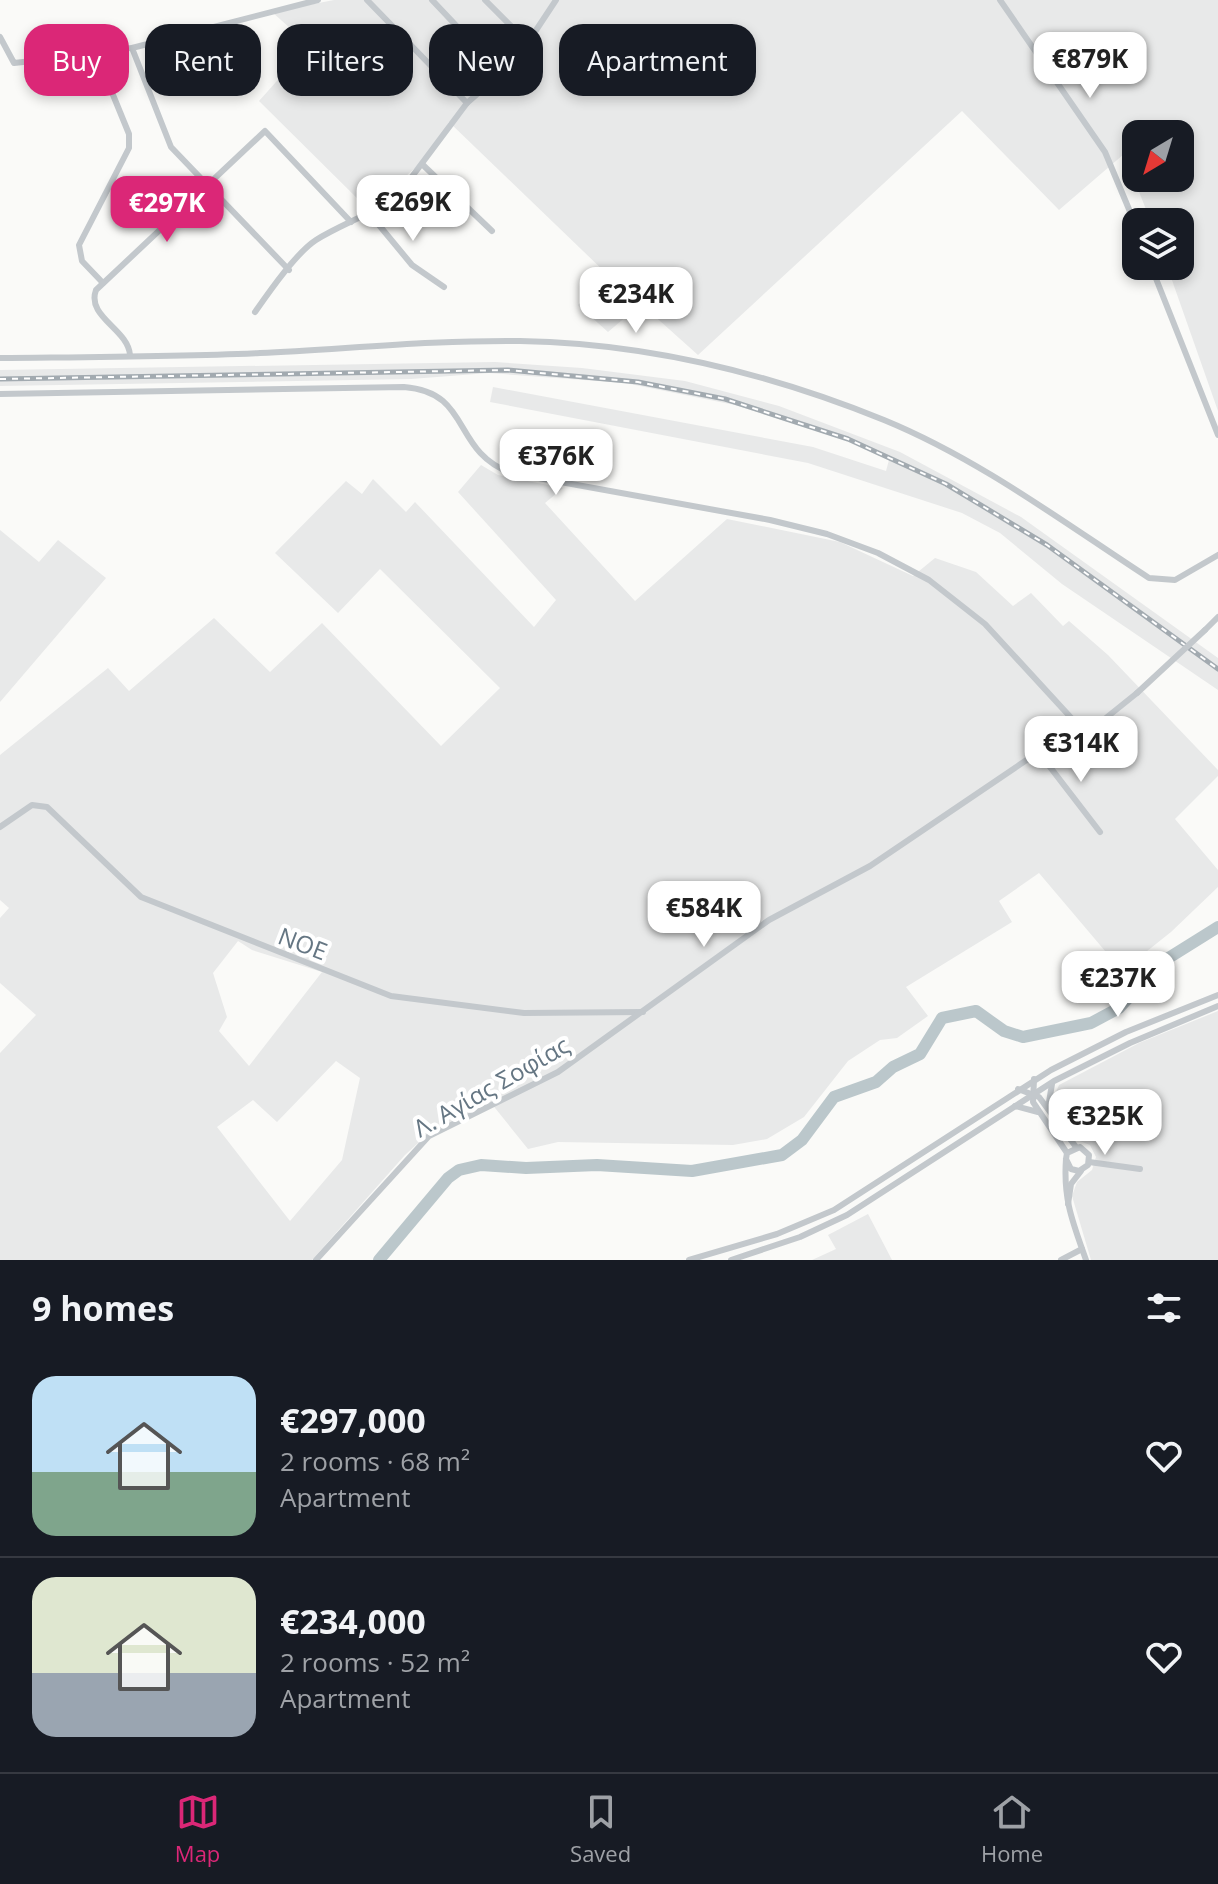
<!DOCTYPE html>
<html lang="en">
<head>
<meta charset="utf-8">
<style>
  :root { --surface:#171b24; --page:#20242c; --text:#f1f3f6; --muted:#9ea1a6; --line:#363941; --accent:#db2777 }
  body { margin:0; font-family:"Open Sans",sans-serif; background:var(--page); color:var(--text); height:100vh; display:flex; flex-direction:column; font-size:30px; white-space:nowrap }
  * { box-sizing:border-box; margin:0 }
  p { font-size:26px; color:var(--muted) }
  .icon { flex:none; width:44px; height:44px; fill:none; stroke:currentColor; stroke-width:2; stroke-linecap:round; stroke-linejoin:round }
  .map { position:relative; height:1260px; overflow:hidden }
  .details { display:flex; flex-direction:column; background:var(--surface); flex:1 }
  .details>* { flex:none }
  .top-card { position:absolute; left:24px; top:24px; width:800px; height:72px; display:flex; gap:16px }
  .needle { width:52px; rotate:218deg }
  .buttons { position:absolute; left:1122px; top:120px; display:grid; gap:16px }
  .buttons a { display:grid; place-items:center; width:72px; height:72px; border-radius:16px; background:var(--surface); box-shadow:0 4px 12px #0003; font-size:40px }
  .price { position:absolute; translate:-50% -68px; padding:0 18px; border-radius:16px; background:#fff; color:#222; font-size:26px; line-height:52px; filter:drop-shadow(0 2px 4px #0008) }
  .price::after { content:''; position:absolute; left:50%; top:48px; width:24px; height:18px; margin-left:-12px; background:inherit; clip-path:polygon(0 0,100% 0,50% 100%) }
  .price.active { background:var(--accent); color:#fff }
  ul { padding:0; list-style:none }
  li { display:flex; align-items:center; gap:24px; height:200px; padding:0 32px }
  li+li { border-top:2px solid var(--line) }
  li span { display:grid; place-items:center; flex:none; width:224px; height:160px; border-radius:24px; color:#555 }
  li>.icon { margin-inline-start:auto }
  span .icon { width:96px; height:96px; fill:#fffc; stroke-width:1 }
  li b { font-size:34px }
  h2 { display:flex; justify-content:space-between; align-items:center; height:96px; padding:0 32px; font-size:34px }
  .chip { padding:0 28px; border-radius:24px; background:var(--surface); box-shadow:0 4px 12px #0003; font-size:28px; line-height:72px }
  .chip.active { background:var(--accent); color:#fff }
  .dock { display:flex; justify-content:space-around; align-items:center; height:112px; border-top:2px solid var(--line); background:var(--surface); font-size:22px; color:var(--muted) }
  .dock a { display:grid; justify-items:center; gap:4px }
  .dock .active { color:var(--accent) }
  .map>svg:first-child { display:block }
  .built { fill:#e8e9e9; fill-rule:evenodd }
  .lines { fill:none; stroke-linecap:round; stroke-linejoin:round }
  .river { stroke:#bbc7cb; stroke-width:12 }
  .minor { stroke:#c3c8cc; stroke-width:6 }
  .rail-casing { stroke:#a2aab0; stroke-width:5 }
  .rail { stroke:#fff; stroke-width:2; stroke-dasharray:6; stroke-linecap:butt }
  .minor-bridge { stroke:#c3c8cc; stroke-width:6 }
  .labels { text-anchor:middle; dominant-baseline:central; stroke-width:8; stroke-linejoin:round; paint-order:stroke }
  .street-label { font-size:24px; fill:#657683; stroke:#fff }
</style>
</head>
<body>
<div class="map">
<svg width="1218" height="1260" viewBox="0 0 1218 1260">
  <rect width="100%" height="100%" fill="#fafaf8"/>
  <g class="built">
    <path d="M 334,0 L 1218,0 L 1218,411 L 1167,266 L 1180,266 L 1180,222 L 1151,222 L 1124,154 L 1059,210 L 962,111 L 698,355 L 641,304 L 608,332 L 578,305 L 609,276 L 449,122 L 428,156 L 369,210 L 259,101 L 309,45 L 272,12 ZM 1136,134 L 1180,134 L 1180,178 L 1136,178 Z"/>
    <path d="M 495,362 L 582,368 L 685,381 L 779,406 L 900,452 L 1021,517 L 1218,658 L 1218,690 L 1062,584 L 1000,533 L 962,513 L 808,463 L 490,402 L 493,387 L 813,447 L 886,471 L 889,460 L 848,441 L 735,405 L 625,383 L 489,373 L 411,379 L 0,386 L 0,370 Z"/>
    <path d="M 481,465 L 498,475 L 563,488 L 545,503 L 635,601 L 727,519 L 840,542 L 913,576 L 935,558 L 976,572 L 1013,606 L 1031,593 L 1063,626 L 1069,621 L 1108,655 L 1218,770 L 1218,776 L 1175,819 L 1218,870 L 1218,887 L 1171,932 L 1122,971 L 1039,873 L 999,901 L 1012,922 L 906,987 L 928,1016 L 897,1038 L 880,1040 L 848,1061 L 804,1117 L 767,1139 L 733,1145 L 558,1142 L 528,1149 L 491,1103 L 429,1133 L 405,1155 L 312,1260 L 0,1260 L 0,1053 L 36,1015 L 0,983 L 0,918 L 9,908 L 0,900 L 0,755 L 108,668 L 129,691 L 214,618 L 270,672 L 322,623 L 441,746 L 500,688 L 380,569 L 338,613 L 275,553 L 346,481 L 362,494 L 373,479 L 406,512 L 415,502 L 534,627 L 556,600 L 458,492 ZM 238,941 L 252,950 L 322,972 L 249,1066 L 219,1031 L 227,1017 L 213,973 ZM 336,1061 L 360,1078 L 342,1160 L 290,1221 L 217,1127 L 253,1100 L 277,1122 Z"/>
    <path d="M 0,530 L 39,562 L 58,540 L 106,578 L 0,702 Z"/>
    <path d="M 1218,1011 L 1218,1260 L 1091,1260 L 1072,1196 L 1077,1182 L 1092,1170 L 1096,1157 L 1090,1145 L 1077,1140 L 1058,1113 L 1053,1099 L 1059,1085 L 1139,1043 Z"/>
    <path d="M 868,1214 L 892,1260 L 812,1260 L 836,1249 L 828,1235 Z"/>
  </g>
  <g class="lines">
    <path class="river" d="M 379,1260 L 448,1178 L 459,1170 L 481,1165 L 526,1168 L 597,1165 L 692,1171 L 782,1155 L 802,1140 L 834,1097 L 876,1082 L 893,1067 L 920,1054 L 942,1018 L 976,1011 L 1004,1031 L 1023,1037 L 1091,1023 L 1119,1008 L 1162,962 L 1218,927"/>
    <g class="minor">
      <path d="M 367,0 L 467,103"/>
      <path d="M 432,0 L 502,74"/>
      <path d="M 485,0 L 528,43"/>
      <path d="M 1000,0 L 1105,152 L 1136,226"/>
      <path d="M 0,37 L 14,63 L 78,56 L 100,49 L 132,48 L 318,0"/>
      <path d="M 132,48 L 171,147 L 289,270"/>
      <path d="M 100,49 L 111,90 L 129,134 L 129,148 L 79,245 L 82,261 L 103,283"/>
      <path d="M 423,165 L 492,231"/>
      <path d="M 369,213 L 412,265 L 444,287"/>
      <path d="M 1151,266 L 1218,435"/>
      <path d="M 255,312 C 269,292 296,253 316,240 C 343,223 374,214 399,194 L 467,103 L 517,59 L 556,0"/>
      <path d="M 130,355 C 128,329 86,317 96,290 L 265,131 L 351,222"/>
      <path d="M 0,358 C 87,357 173,357 260,353 C 346,349 433,340 520,341 C 646,343 768,373 884,420 C 979,459 1063,522 1149,578 L 1175,580 L 1218,555"/>
      <path d="M 0,394 L 404,387 C 472,392 451,451 511,473 L 770,520 L 827,534 L 878,553 L 929,580 L 985,624 L 1086,734"/>
      <path d="M 1205,630 L 1218,617"/>
      <path d="M 1040,754 L 1100,832"/>
      <path d="M 0,827 L 32,805 L 47,807 L 141,897 L 391,996 L 524,1013 L 643,1012"/>
      <path d="M 1034,1079 L 1033,1102 L 1067,1153"/>
      <path d="M 1018,1089 L 1039,1097 L 1076,1147"/>
      <path d="M 1015,1106 L 1038,1112"/>
      <path d="M 1048,1108 L 1052,1084"/>
      <path d="M 1066,1159 L 1071,1169 L 1079,1171 L 1088,1165 L 1089,1155 L 1080,1147 L 1067,1153 L 1066,1159 C 1063,1200 1073,1223 1086,1260"/>
      <path d="M 1089,1162 L 1140,1169"/>
      <path d="M 1068,1204 L 1071,1184 L 1081,1171"/>
      <path d="M 316,1260 L 429,1136 L 558,1072 L 769,920 L 870,866 L 1028,759 L 1081,738 L 1137,693"/>
      <path d="M 689,1260 L 777,1234 L 834,1210 L 1051,1070 L 1126,1032 L 1218,995"/>
      <path d="M 731,1260 L 800,1237 L 847,1215 L 1054,1081 L 1130,1043 L 1218,1006"/>
      <path d="M 1061,1260 L 1082,1249"/>
    </g>
    <g class="rail-casing">
      <path id="rail" d="M 0,379 L 508,370 L 638,382 L 725,399 L 848,439 L 946,484 L 1047,545 L 1218,669"/>
    </g>
    <use href="#rail" class="rail"/>
    <path class="minor-bridge" d="M 1137,693 L 1205,630"/>
  </g>
  <g class="labels">
    <g class="street-label">
      <text transform="translate(303 943) rotate(21)">NOE</text>
      <text transform="translate(491 1086) rotate(-30)">Λ. Αγίας Σοφίας</text>
    </g>
  </g>
</svg>
<div class="buttons">
<a><svg class="needle" viewBox="-14 -14 28 28"><path d="M0-13l5 13h-10z" fill="#e53935"/><path d="M0 13l5-13h-10z" fill="#9ea1a6"/></svg></a>
<a><svg class="icon" aria-label="layers" viewBox="0 0 24 24"><path d="M12 4l9 5-9 5-9-5zM3 14l9 5 9-5"/></svg></a>
</div>
<b class="price" style="left:1090px;top:100px">€879K</b>
<b class="price" style="left:413px;top:243px">€269K</b>
<b class="price active" style="left:167px;top:244px">€297K</b>
<b class="price" style="left:636px;top:335px">€234K</b>
<b class="price" style="left:556px;top:497px">€376K</b>
<b class="price" style="left:1081px;top:784px">€314K</b>
<b class="price" style="left:704px;top:949px">€584K</b>
<b class="price" style="left:1118px;top:1019px">€237K</b>
<b class="price" style="left:1105px;top:1157px">€325K</b>
<div class="top-card">
<a class="chip active">Buy</a>
<a class="chip">Rent</a>
<a class="chip">Filters</a>
<a class="chip">New</a>
<a class="chip">Apartment</a>
</div>
</div>
<section class="details">
<h2>9 homes<svg class="icon" aria-label="filters" viewBox="0 0 24 24"><path d="M4 7h16M4 17h16"/><circle cx="9" cy="7" r="2"/><circle cx="15" cy="17" r="2"/></svg></h2>
<ul>
<li><span style="background:linear-gradient(#bfe0f5 60%,#7fa58c 0)"><svg class="icon" aria-label="home" viewBox="0 0 24 24"><path d="M3 11l9-7 9 7M6 9v11h12V9"/></svg></span><div><b>€297,000</b><p>2 rooms · 68 m²</p><p>Apartment</p></div><svg class="icon" aria-label="heart" viewBox="0 0 24 24"><path d="M12 20l-8-8c-3-5 5-10 8-4 3-6 11-1 8 4z"/></svg></li>
<li><span style="background:linear-gradient(#dfe7d0 60%,#9aa5b1 0)"><svg class="icon" aria-label="home" viewBox="0 0 24 24"><path d="M3 11l9-7 9 7M6 9v11h12V9"/></svg></span><div><b>€234,000</b><p>2 rooms · 52 m²</p><p>Apartment</p></div><svg class="icon" aria-label="heart" viewBox="0 0 24 24"><path d="M12 20l-8-8c-3-5 5-10 8-4 3-6 11-1 8 4z"/></svg></li>
</ul>
</section>
<nav class="dock">
<a class="active"><svg class="icon" aria-label="map" viewBox="0 0 24 24"><path d="M3 6l6-2 6 2 6-2v14l-6 2-6-2-6 2zM9 4v14M15 6v14"/></svg>Map</a>
<a><svg class="icon" aria-label="saved" viewBox="0 0 24 24"><path d="M7 4h10v16l-5-4-5 4z"/></svg>Saved</a>
<a><svg class="icon" aria-label="home" viewBox="0 0 24 24"><path d="M3 11l9-7 9 7M6 9v11h12V9"/></svg>Home</a>
</nav>
</body>
</html>
